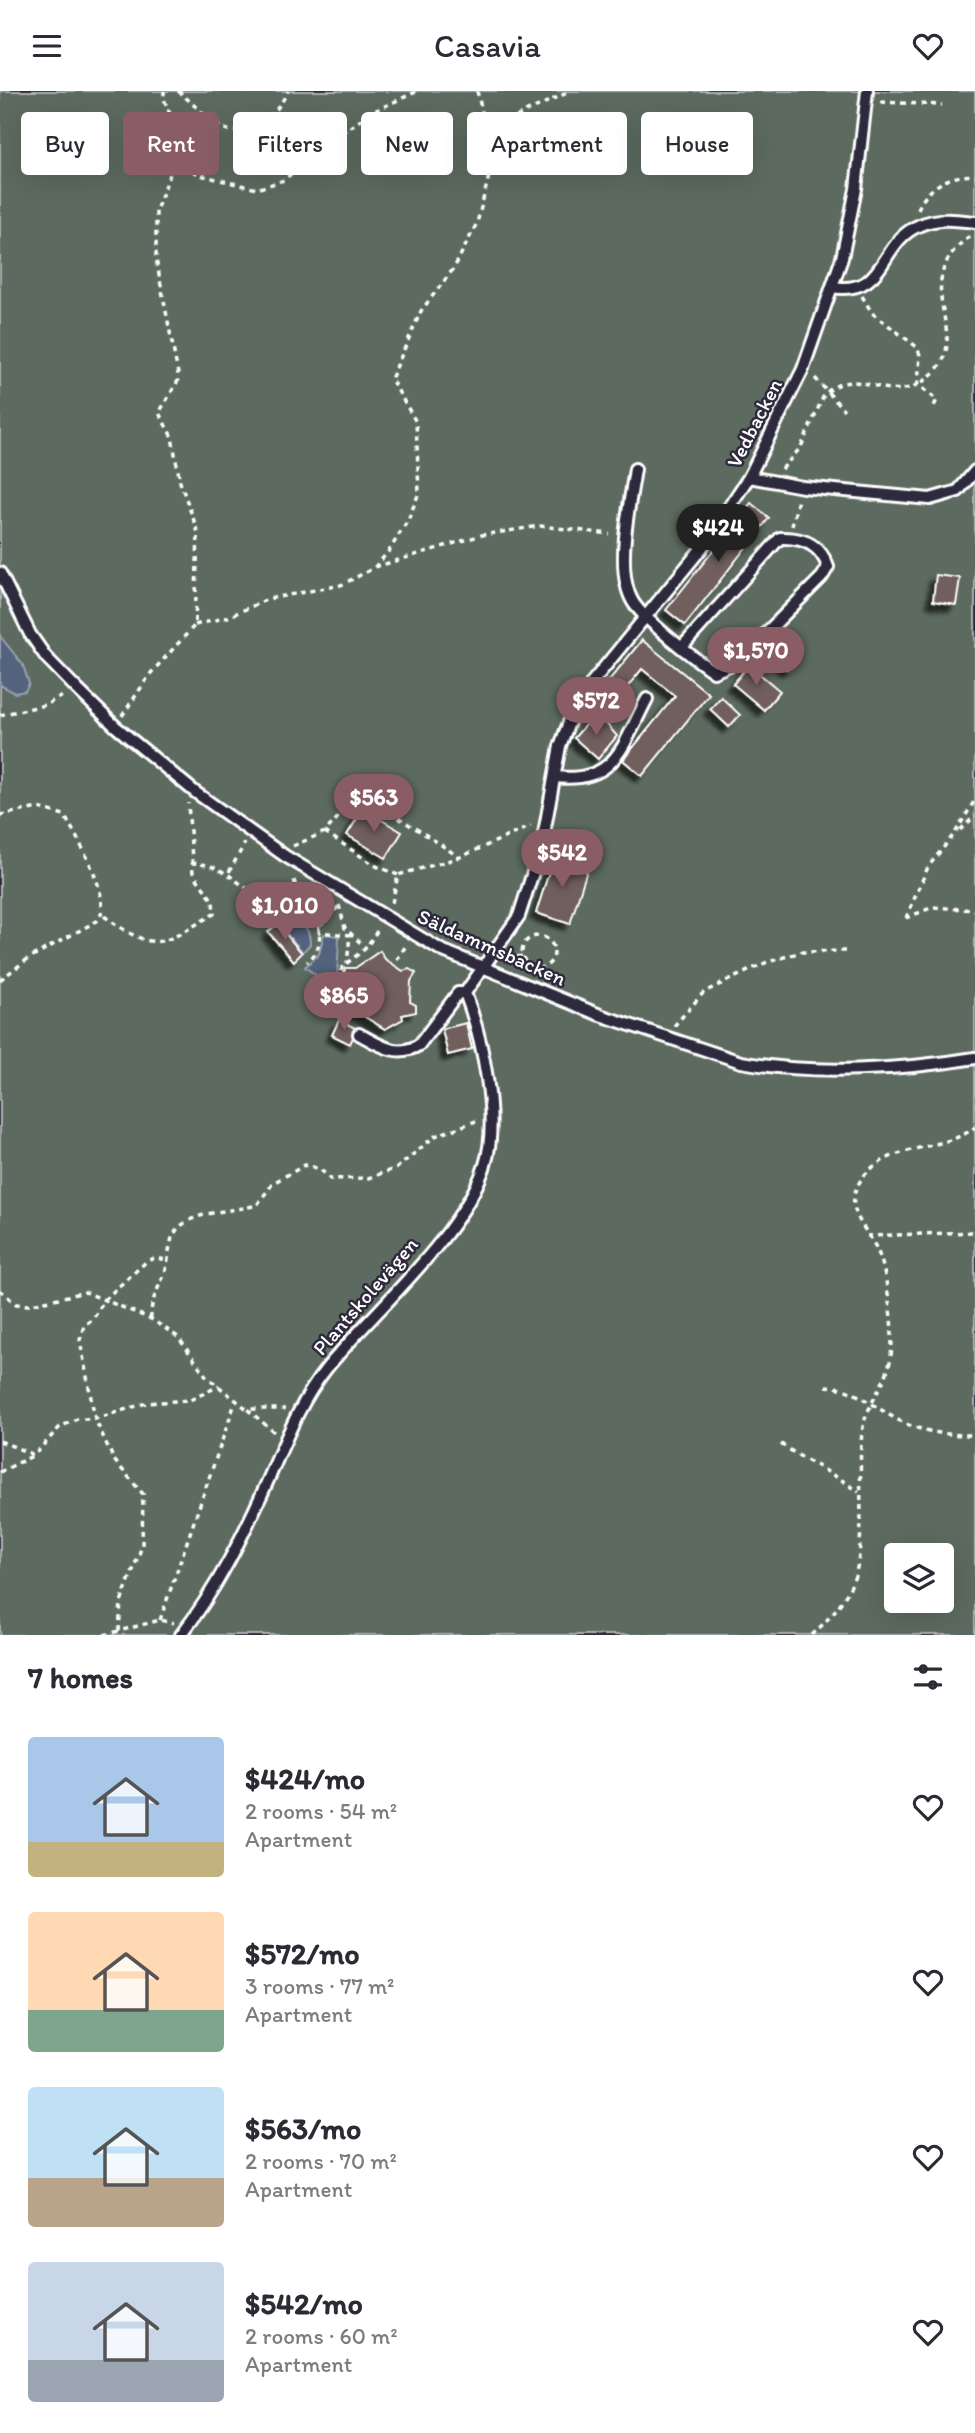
<!DOCTYPE html>
<html lang="en">
<head>
<meta charset="utf-8">
<style>
  :root { --surface:#fff; --page:#f2f2f3; --text:#2b2b33; --muted:#7c7c81; --accent:#8a5d65 }
  body { margin:0; font-family:Itim,sans-serif; background:var(--page); color:var(--text); height:100vh; display:flex; flex-direction:column; font-size:26px; white-space:nowrap }
  * { box-sizing:border-box; margin:0 }
  p { font-size:23px; color:var(--muted) }
  .icon { flex:none; width:38px; height:38px; fill:none; stroke:currentColor; stroke-width:2; stroke-linecap:round; stroke-linejoin:round }
  .map { position:relative; height:1544px; overflow:hidden }
  .drawer { display:flex; flex-direction:column; background:var(--surface); flex:1 }
  .drawer>* { flex:none }
  .hud { position:absolute; left:21px; top:21px; width:934px; height:63px; display:flex; gap:14px }
  .buttons { position:absolute; left:884px; top:1452px; display:grid; gap:14px }
  .buttons a { display:grid; place-items:center; width:70px; height:70px; border-radius:7px; background:var(--surface); box-shadow:0 7px 28px #0002; font-size:35px }
  .price { position:absolute; translate:-50% -60px; padding:0 16px; border-radius:24px; background:var(--accent); color:#fff; font-size:23px; line-height:46px; filter:drop-shadow(0 2px 4px #0008) }
  .price::after { content:''; position:absolute; left:50%; top:42px; width:21px; height:16px; margin-left:-10px; background:inherit; clip-path:polygon(0 0,100% 0,50% 100%) }
  .price.selected { background:#222; color:#fff }
  ul { padding:0; list-style:none }
  li { display:flex; align-items:center; gap:21px; height:175px; padding:0 28px }
  li span { display:grid; place-items:center; flex:none; width:196px; height:140px; border-radius:7px; color:#555 }
  li>.icon { margin-inline-start:auto }
  span .icon { width:84px; height:84px; fill:#fffc; stroke-width:1 }
  li b { font-size:30px }
  h2 { display:flex; justify-content:space-between; align-items:center; height:84px; padding:0 28px; font-size:30px }
  .tag { padding:0 24px; border-radius:7px; background:var(--surface); box-shadow:0 7px 28px #0002; font-size:24px; line-height:63px }
  .tag.selected { background:var(--accent); color:#fff }
  header { display:flex; justify-content:space-between; align-items:center; height:91px; padding:0 28px; background:var(--surface); font-size:32px; font-weight:600 }
  .map>svg:first-child { display:block }
  .green { fill:#5c6a5f; stroke:#aeb4af; stroke-width:2; fill-rule:evenodd }
  .water { fill:#53637d; stroke:#98a1b1; stroke-width:2 }
  .building { fill:#6f5e5c; stroke:#fff; stroke-width:2; filter:url(#shadow) }
  .lines { fill:none; stroke-linecap:round; stroke-linejoin:round }
  .lane-casing { stroke:#fff; stroke-width:16 }
  .path { stroke:#fff; stroke-width:3.5; stroke-dasharray:5 5; stroke-linecap:butt }
  .lane { stroke:#2f2a3d; stroke-width:10 }
  .labels { text-anchor:middle; dominant-baseline:central; stroke-width:5; stroke-linejoin:round; paint-order:stroke }
  .street-label { font-size:21px; fill:#fff; stroke:#2f2a3d }
</style>
</head>
<body>
<header><svg class="icon" aria-label="menu" viewBox="0 0 24 24"><path d="M4 6h16M4 12h16M4 18h16"/></svg>Casavia<svg class="icon" aria-label="heart" viewBox="0 0 24 24"><path d="M12 20l-8-8c-3-5 5-10 8-4 3-6 11-1 8 4z"/></svg></header>
<div class="map">
<svg width="975" height="1544" viewBox="0 0 975 1544">
  <defs>
    <filter id="shadow"><feDropShadow dx="-6" dy="6" stdDeviation="2" flood-color="#0009"/></filter>
  </defs>
  <rect width="100%" height="100%" fill="#2f2a3d"/>
  <filter id="ink" filterUnits="userSpaceOnUse"><feTurbulence type="fractalNoise" baseFrequency=".0143" numOctaves="2"/><feDisplacementMap in="SourceGraphic" scale="14" xChannelSelector="R" yChannelSelector="G"/><feConvolveMatrix kernelMatrix="1 2 1 2 8 2 1 2 1" color-interpolation-filters="sRGB"/></filter>
  <g filter="url(#ink)">
    <path class="green" d="M 0,0 L 975,0 L 975,1544 L 0,1544 ZM 896,1465 L 942,1465 L 942,1510 L 896,1510 Z"/>
    <g class="water">
      <path d="M 0,545 L 23,574 L 29,593 L 25,600 L 15,602 L 0,594 Z"/>
      <path d="M 292,830 C 306,833 310,840 310,853 L 303,861 L 280,835 Z"/>
      <path d="M 324,843 L 339,845 L 337,892 L 325,891 L 305,876 L 319,863 Z"/>
    </g>
    <g class="building">
      <path d="M 751,412 L 769,427 L 685,534 L 666,519 Z"/>
      <path d="M 936,484 L 960,487 L 956,514 L 933,510 Z"/>
      <path d="M 642,549 L 709,603 L 642,685 L 623,669 L 675,605 L 642,578 L 607,621 L 592,610 Z"/>
      <path d="M 781,558 L 793,573 L 787,578 L 774,563 Z"/>
      <path d="M 749,574 L 780,600 L 764,619 L 733,593 Z"/>
      <path d="M 721,606 L 740,624 L 729,636 L 710,618 Z"/>
      <path d="M 593,625 L 601,632 L 603,629 L 617,645 L 598,668 L 574,647 Z"/>
      <path d="M 363,718 L 402,741 L 386,767 L 347,744 Z"/>
      <path d="M 555,762 L 589,773 L 570,833 L 536,822 Z"/>
      <path d="M 277,833 L 302,862 L 294,870 L 268,841 Z"/>
      <path d="M 380,860 L 385,868 L 403,880 L 409,878 L 416,882 L 411,890 L 410,911 L 416,914 L 416,921 L 402,924 L 403,928 L 385,938 L 342,912 L 344,891 L 349,892 L 344,883 L 345,877 L 355,877 Z"/>
      <path d="M 339,929 L 357,938 L 350,953 L 332,944 Z"/>
      <path d="M 466,932 L 472,958 L 448,964 L 442,938 Z"/>
    </g>
    <g class="lines">
      <g class="lane-casing">
        <g id="lane">
          <path d="M 832,196 C 888,205 878,151 920,134 C 939,126 956,129 975,131"/>
          <path d="M 635,378 C 630,413 614,480 633,511 C 643,528 696,569 714,581 L 737,571 L 822,486 L 828,476 C 821,454 803,446 780,447 L 682,556"/>
          <path d="M 749,386 L 803,396 L 930,408 L 958,400 L 975,380"/>
          <path d="M 0,482 L 30,543 L 46,566 L 77,598 L 115,635 L 195,701 L 285,765 L 441,859 L 600,924 L 741,971 C 813,984 903,979 975,967"/>
          <path d="M 555,686 C 616,693 622,655 647,608"/>
          <path d="M 359,943 C 379,954 397,967 419,954 L 458,902 L 465,902"/>
          <path d="M 181,1544 C 216,1499 242,1447 265,1396 C 283,1356 298,1313 326,1278 C 374,1219 462,1146 485,1074 C 500,1028 482,946 465,902 L 519,825 L 542,753 L 560,655 L 571,626 L 593,590 L 701,458 L 749,386 L 803,278 L 842,167 L 856,98 L 867,0"/>
        </g>
      </g>
      <g class="path">
        <path d="M 178,0 C 190,9 212,34 225,38 C 255,49 276,23 288,0"/>
        <path d="M 477,0 L 488,46"/>
        <path d="M 881,11 L 942,14"/>
        <path d="M 175,71 L 200,84 L 257,98 L 284,89 L 325,53 L 374,20 L 418,0"/>
        <path d="M 918,118 C 927,96 951,82 975,85"/>
        <path d="M 862,205 L 872,222 L 917,256 L 920,264 L 918,293 L 937,309 L 932,319"/>
        <path d="M 815,287 L 844,319"/>
        <path d="M 782,378 L 801,356 L 824,304 C 860,267 892,326 935,280 C 972,242 906,192 970,145"/>
        <path d="M 792,435 L 798,408"/>
        <path d="M 375,476 L 482,444 L 540,435 L 610,443"/>
        <path d="M 195,534 L 228,526 L 268,508 L 341,494 L 374,477 L 389,460 L 408,429 L 419,402 L 416,331 L 391,288 L 421,220 L 454,177 L 477,132 L 490,81 L 488,46 L 521,23 L 571,0"/>
        <path d="M 0,624 L 45,614 L 63,605"/>
        <path d="M 122,625 L 151,582 L 195,534 L 198,441 L 180,391 L 172,346 L 159,322 L 179,288 L 156,168 L 156,119 L 182,53 L 164,8 L 164,0"/>
        <path d="M 0,724 L 39,717 L 64,724 C 76,744 116,812 97,830 L 29,867 L 0,889"/>
        <path d="M 960,739 L 975,725"/>
        <path d="M 325,741 L 374,774 L 398,784"/>
        <path d="M 293,755 L 325,741 L 356,706 L 361,705 C 374,712 455,760 458,767"/>
        <path d="M 553,758 L 587,768"/>
        <path d="M 191,772 C 225,773 234,792 261,806 C 289,820 311,794 319,838 C 321,852 318,862 307,871"/>
        <path d="M 229,781 L 245,752"/>
        <path d="M 294,789 L 300,810"/>
        <path d="M 392,812 L 398,784 L 458,767 L 531,735"/>
        <path d="M 339,814 L 345,837 L 366,857"/>
        <path d="M 338,816 L 319,835 L 319,841 L 350,844 L 347,873"/>
        <path d="M 104,825 C 159,865 161,853 214,823 L 213,810 L 193,782 L 188,712"/>
        <path d="M 906,827 L 928,776 L 955,742 L 975,709"/>
        <path d="M 906,827 L 933,816 L 975,819"/>
        <circle cx="538" cy="861" r="16"/>
        <path d="M 507,867 L 523,865"/>
        <path d="M 397,869 L 407,853"/>
        <path d="M 341,890 L 342,876 L 366,857 L 379,837"/>
        <path d="M 674,935 L 704,901 L 765,872 L 801,861 L 845,860"/>
        <path d="M 867,1145 L 975,1141"/>
        <path d="M 0,1199 L 16,1213 L 28,1214 L 85,1201 L 151,1228 L 178,1246 L 207,1286 L 247,1318"/>
        <path d="M 151,1228 C 150,1210 158,1198 165,1182 C 169,1170 168,1156 173,1145 C 185,1119 233,1121 257,1114 L 273,1092 L 305,1074 L 320,1078 L 330,1088 L 368,1087 L 397,1077 L 435,1045 L 476,1030"/>
        <path d="M 826,1295 C 854,1296 875,1317 900,1330 C 924,1342 949,1344 975,1344"/>
        <path d="M 274,1341 L 247,1318 L 285,1318"/>
        <path d="M 0,1350 L 34,1364 L 60,1336 L 77,1328 L 95,1328 L 146,1312 L 190,1309 L 219,1295"/>
        <path d="M 781,1353 C 806,1371 834,1382 859,1401"/>
        <path d="M 0,1381 L 34,1364"/>
        <path d="M 160,1529 L 235,1312"/>
        <path d="M 119,1540 L 121,1511 L 142,1455 L 143,1403 L 114,1369 L 95,1328 L 80,1249 L 84,1234 L 93,1228 L 105,1208 L 147,1170 L 155,1167 L 168,1169"/>
        <path d="M 104,1544 L 160,1529 L 174,1532"/>
        <path d="M 812,1544 C 829,1528 844,1511 853,1490 C 867,1457 857,1382 862,1342 C 865,1319 877,1305 886,1284 C 895,1262 892,1233 889,1210 C 887,1195 884,1173 877,1159 C 867,1136 843,1120 859,1092 C 883,1051 946,1061 975,1036"/>
      </g>
      <use href="#lane" class="lane"/>
    </g>
  </g>
  <g class="labels">
    <g class="street-label">
      <text transform="translate(754 332) rotate(-63)">Vedbacken</text>
      <text transform="translate(492 856) rotate(24)">Säldammsbacken</text>
      <text transform="translate(365 1205) rotate(-49)">Plantskolevägen</text>
    </g>
  </g>
</svg>
<div class="buttons">
<a><svg class="icon" aria-label="layers" viewBox="0 0 24 24"><path d="M12 4l9 5-9 5-9-5zM3 14l9 5 9-5"/></svg></a>
</div>
<b class="price selected" style="left:718px;top:473px">$424</b>
<b class="price" style="left:756px;top:596px">$1,570</b>
<b class="price" style="left:596px;top:646px">$572</b>
<b class="price" style="left:374px;top:743px">$563</b>
<b class="price" style="left:562px;top:798px">$542</b>
<b class="price" style="left:285px;top:851px">$1,010</b>
<b class="price" style="left:344px;top:941px">$865</b>
<div class="hud">
<a class="tag">Buy</a>
<a class="tag selected">Rent</a>
<a class="tag">Filters</a>
<a class="tag">New</a>
<a class="tag">Apartment</a>
<a class="tag">House</a>
</div>
</div>
<section class="drawer">
<h2>7 homes<svg class="icon" aria-label="filters" viewBox="0 0 24 24"><path d="M4 7h16M4 17h16"/><circle cx="9" cy="7" r="2"/><circle cx="15" cy="17" r="2"/></svg></h2>
<ul>
<li><span style="background:linear-gradient(#a9c7e8 75%,#c2b280 0)"><svg class="icon" aria-label="home" viewBox="0 0 24 24"><path d="M3 11l9-7 9 7M6 9v11h12V9"/></svg></span><div><b>$424/mo</b><p>2 rooms · 54 m²</p><p>Apartment</p></div><svg class="icon" aria-label="heart" viewBox="0 0 24 24"><path d="M12 20l-8-8c-3-5 5-10 8-4 3-6 11-1 8 4z"/></svg></li>
<li><span style="background:linear-gradient(#ffd9b3 70%,#7fa58c 0)"><svg class="icon" aria-label="home" viewBox="0 0 24 24"><path d="M3 11l9-7 9 7M6 9v11h12V9"/></svg></span><div><b>$572/mo</b><p>3 rooms · 77 m²</p><p>Apartment</p></div><svg class="icon" aria-label="heart" viewBox="0 0 24 24"><path d="M12 20l-8-8c-3-5 5-10 8-4 3-6 11-1 8 4z"/></svg></li>
<li><span style="background:linear-gradient(#bfe0f5 65%,#b9a48a 0)"><svg class="icon" aria-label="home" viewBox="0 0 24 24"><path d="M3 11l9-7 9 7M6 9v11h12V9"/></svg></span><div><b>$563/mo</b><p>2 rooms · 70 m²</p><p>Apartment</p></div><svg class="icon" aria-label="heart" viewBox="0 0 24 24"><path d="M12 20l-8-8c-3-5 5-10 8-4 3-6 11-1 8 4z"/></svg></li>
<li><span style="background:linear-gradient(#c9d6e8 70%,#9aa5b1 0)"><svg class="icon" aria-label="home" viewBox="0 0 24 24"><path d="M3 11l9-7 9 7M6 9v11h12V9"/></svg></span><div><b>$542/mo</b><p>2 rooms · 60 m²</p><p>Apartment</p></div><svg class="icon" aria-label="heart" viewBox="0 0 24 24"><path d="M12 20l-8-8c-3-5 5-10 8-4 3-6 11-1 8 4z"/></svg></li>
</ul>
</section>
</body>
</html>
